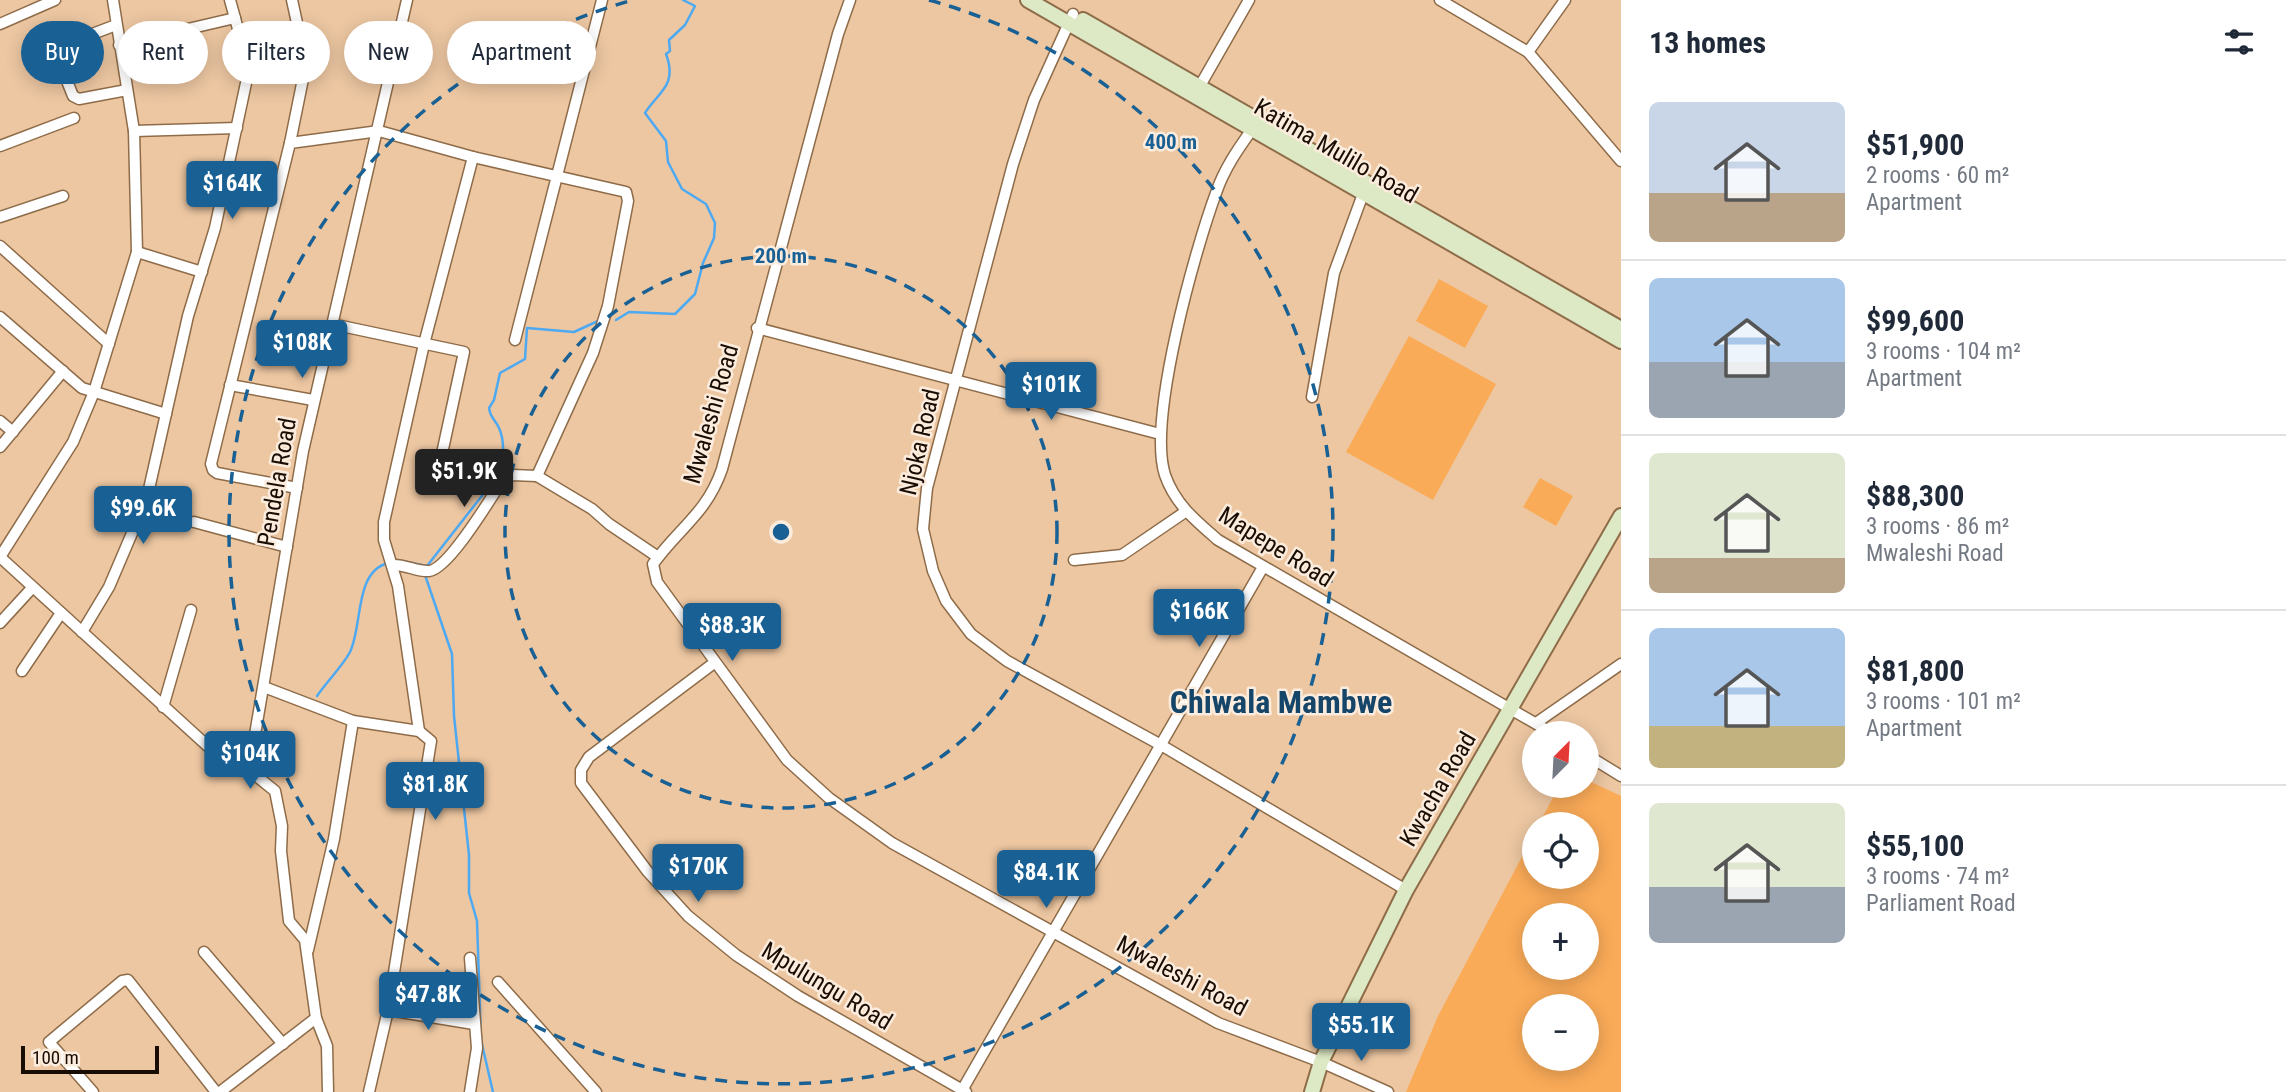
<!DOCTYPE html>
<html lang="en">
<head>
<meta charset="utf-8">
<style>
  :root { --surface:#fff; --page:#f6f6f7; --text:#1f2937; --muted:#747a83; --line:#e0e1e3; --accent:#196094 }
  body { margin:0; font-family:"Roboto Condensed",sans-serif; background:var(--page); color:var(--text); height:100vh; display:flex; flex-direction:column; font-size:26px; white-space:nowrap }
  * { box-sizing:border-box; margin:0 }
  p { font-size:23px; color:var(--muted) }
  .icon { flex:none; width:38px; height:38px; fill:none; stroke:currentColor; stroke-width:2; stroke-linecap:round; stroke-linejoin:round }
  .map { position:relative; flex:1; overflow:hidden }
  .sheet { display:flex; flex-direction:column; background:var(--surface); width:665px }
  .sheet>* { flex:none }
  .guide { position:absolute; left:21px; top:21px; width:665px; height:63px; display:flex; gap:14px }
  .needle { width:46px; rotate:24deg }
  .tools { position:absolute; left:1522px; top:721px; display:grid; gap:14px }
  .tools a { display:grid; place-items:center; width:77px; height:77px; border-radius:50%; background:var(--surface); box-shadow:0 4px 18px #0003; font-size:35px }
  .scale { position:absolute; left:21px; bottom:18px; width:138px; box-sizing:border-box; padding-left:7px; border:4px solid #190c02; border-top:0; font-size:19px; line-height:24px; white-space:nowrap; color:#190c02; -webkit-text-stroke:5px #fcecdd; paint-order:stroke }
  .price { position:absolute; translate:-50% -60px; padding:0 16px; border-radius:7px; background:var(--accent); color:#fff; font-size:23px; line-height:46px; filter:drop-shadow(0 2px 4px #0008) }
  .price::after { content:''; position:absolute; left:50%; top:42px; width:21px; height:16px; margin-left:-10px; background:inherit; clip-path:polygon(0 0,100% 0,50% 100%) }
  .price.active { background:#222; color:#fff }
  ul { padding:0; list-style:none }
  li { display:flex; align-items:center; gap:21px; height:175px; padding:0 28px }
  li+li { border-top:2px solid var(--line) }
  li span { display:grid; place-items:center; flex:none; width:196px; height:140px; border-radius:10px; color:#555 }
  li>.icon { margin-inline-start:auto }
  span .icon { width:84px; height:84px; fill:#fffc; stroke-width:1 }
  li b { font-size:30px }
  h2 { display:flex; justify-content:space-between; align-items:center; height:84px; padding:0 28px; font-size:30px }
  .tag { padding:0 24px; border-radius:32px; background:var(--surface); box-shadow:0 4px 18px #0003; font-size:24px; line-height:63px }
  .tag.active { background:var(--accent); color:#fff }
  main { display:flex; flex:1; min-height:0 }
  .map>svg:first-child { display:block }
  .green { fill:#faab58; fill-rule:evenodd }
  .lines { fill:none; stroke-linecap:round; stroke-linejoin:round }
  .stream { stroke:#4da9f2; stroke-width:2.5 }
  .minor-casing { stroke:#8e6c49; stroke-width:13 }
  .secondary-casing { stroke:#8e6c49; stroke-width:18 }
  .minor { stroke:#fff; stroke-width:10 }
  .secondary { stroke:#dde8c4; stroke-width:14 }
  .ring { fill:none; stroke:#196094; stroke-width:3.5; stroke-dasharray:12 9 }
  .labels { text-anchor:middle; dominant-baseline:central; stroke-width:5; stroke-linejoin:round; paint-order:stroke }
  .street-label { font-size:24px; fill:#190c02; stroke:#fcecdd }
  .district-label { font-size:32px; font-weight:bold; fill:#154569; stroke:#fcecdd }
  .centre { fill:#196094; stroke:#fcecdd; stroke-width:3.5 }
  .ring-label { font-size:21px; text-anchor:middle; font-weight:bold; fill:#196094; stroke:#fcecdd; stroke-width:5; stroke-linejoin:round; paint-order:stroke }
</style>
</head>
<body>
<main>
<div class="map">
<svg width="1621" height="1092" viewBox="0 0 1621 1092">
  <rect width="100%" height="100%" fill="#edc7a2"/>
  <g class="green">
    <path d="M 1439,279 L 1488,306 L 1465,348 L 1416,321 Z"/>
    <path d="M 1409,336 L 1496,384 L 1433,500 L 1346,452 Z"/>
    <path d="M 1540,478 L 1573,496 L 1556,526 L 1523,507 Z"/>
    <path d="M 1587,780 L 1621,796 L 1621,1092 L 1406,1092 L 1438,1016 L 1535,832 L 1535,877 L 1587,877 L 1587,824 L 1539,824 L 1559,786 L 1587,786 ZM 1535,915 L 1587,915 L 1587,968 L 1535,968 ZM 1535,1006 L 1587,1006 L 1587,1059 L 1535,1059 Z"/>
  </g>
  <g class="lines">
    <g class="stream">
      <path d="M 616,320 L 629,312 L 675,314 L 695,294 L 703,263 L 714,238 L 715,223 L 706,204 L 682,189 L 668,162 L 666,141 L 645,113 C 658,92 678,86 666,54 L 670,51 L 669,40 L 685,25 L 695,6 L 683,0"/>
      <path d="M 402,561 L 427,566 L 499,474 C 504,461 505,441 499,428 C 495,419 490,418 489,408 L 494,400 L 500,373 L 525,359 L 527,328 L 574,332 L 598,321"/>
      <path d="M 425,575 L 452,654 L 454,716 L 469,855 L 469,893 L 477,921 L 481,1040 L 493,1092"/>
      <path d="M 317,696 C 327,681 342,667 350,652 C 363,625 354,572 388,563"/>
    </g>
    <g class="minor-casing">
      <g id="minor">
        <path d="M 850,0 L 838,34 L 722,469 C 707,513 679,528 653,564 L 657,582 L 787,760 L 829,798 L 892,843 L 1218,1023 L 1321,1062 L 1388,1092"/>
        <path d="M 1440,0 L 1528,52 L 1621,161"/>
        <path d="M 1073,14 L 1034,100 L 1013,164 L 927,488 L 923,529 L 933,571 L 946,601 L 971,634 L 1007,661 L 1161,745 L 1406,890"/>
        <path d="M 0,24 L 55,0"/>
        <path d="M 116,25 L 66,44 L 57,56 L 73,96 L 79,99 L 127,90"/>
        <path d="M 119,45 L 235,18"/>
        <path d="M 1528,52 L 1565,0"/>
        <path d="M 1197,91 L 1249,0"/>
        <path d="M 1253,128 C 1238,149 1224,169 1216,193 C 1195,250 1147,420 1165,475 C 1175,504 1196,521 1218,540 L 1552,733"/>
        <path d="M 134,131 L 237,128"/>
        <path d="M 290,143 L 306,64 L 292,0"/>
        <path d="M 0,146 L 74,118"/>
        <path d="M 0,217 L 63,196"/>
        <path d="M 0,246 L 109,344"/>
        <path d="M 137,252 L 202,272"/>
        <path d="M 0,317 L 82,388 L 166,414"/>
        <path d="M 332,324 L 464,352 L 438,472"/>
        <path d="M 757,328 L 1160,434"/>
        <path d="M 515,340 L 602,0"/>
        <path d="M 230,385 L 313,400"/>
        <path d="M 1312,397 L 1334,273 L 1363,194"/>
        <path d="M 0,421 L 13,432"/>
        <path d="M 0,447 L 63,371"/>
        <path d="M 297,488 L 217,473 L 213,470 L 211,464 L 290,143 L 379,131 L 473,157 L 626,192 L 628,201 L 608,306 L 593,353 L 537,476"/>
        <path d="M 194,522 L 287,547"/>
        <path d="M 0,557 L 224,761 L 235,768 L 249,770 L 275,791 L 282,826 L 281,851 L 289,921 L 305,940 L 316,1018 L 220,1092"/>
        <path d="M 0,557 L 73,442 L 94,392 L 137,252 L 134,131 L 113,0"/>
        <path d="M 1074,560 L 1122,555 L 1185,512"/>
        <path d="M 392,565 C 405,564 417,572 429,571 C 449,569 492,496 504,478 L 512,475 L 537,476 L 592,509 L 609,524 L 658,557"/>
        <path d="M 0,623 L 32,588"/>
        <path d="M 82,632 L 109,587 L 147,498 L 188,316 L 215,228 L 249,69 L 230,0"/>
        <path d="M 714,663 L 589,757 L 581,770 L 581,783 L 648,872 L 688,916 L 736,955 L 798,996 L 966,1092"/>
        <path d="M 22,671 L 61,613"/>
        <path d="M 264,687 L 353,721 L 419,731 L 431,741 L 388,1010 L 369,1092"/>
        <path d="M 163,707 L 191,610"/>
        <path d="M 1536,723 L 1621,664"/>
        <path d="M 419,731 L 398,586 L 384,540 L 384,522 L 424,344 L 473,157"/>
        <path d="M 1587,755 L 1621,776"/>
        <path d="M 249,770 L 303,451 L 407,0"/>
        <path d="M 308,950 L 334,839 L 353,721"/>
        <path d="M 204,952 L 283,1044"/>
        <path d="M 498,982 L 596,1092"/>
        <path d="M 388,1010 L 474,1024"/>
        <path d="M 316,1018 L 327,1046 L 328,1092"/>
        <path d="M 93,1092 L 49,1042 L 122,981 L 128,980 L 216,1092"/>
        <path d="M 470,1092 L 477,1048 L 470,958"/>
        <path d="M 961,1092 L 1263,567"/>
      </g>
    </g>
    <g class="secondary-casing">
      <g id="secondary">
        <path d="M 1028,0 L 1621,341"/>
        <path d="M 1083,20 L 1621,329"/>
        <path d="M 1312,1092 L 1321,1062 L 1406,890 L 1621,516"/>
      </g>
    </g>
    <use href="#minor" class="minor"/>
    <use href="#secondary" class="secondary"/>
  </g>
  <g class="ring">
    <circle cx="781" cy="532" r="276"/>
    <path d="M929 0A552 552 0 1 1 633 0"/>
  </g>
  <g class="labels">
    <g class="street-label">
      <text transform="translate(1336 151) rotate(30)">Katima Mulilo Road</text>
      <text transform="translate(711 414) rotate(-74)">Mwaleshi Road</text>
      <text transform="translate(920 442) rotate(-77)">Njoka Road</text>
      <text transform="translate(277 482) rotate(-80)">Pendela Road</text>
      <text transform="translate(1276 547) rotate(32)">Mapepe Road</text>
      <text transform="translate(1438 789) rotate(-60)">Kwacha Road</text>
      <text transform="translate(1182 976) rotate(28)">Mwaleshi Road</text>
      <text transform="translate(827 986) rotate(31)">Mpulungu Road</text>
    </g>
    <g class="district-label">
      <text x="1281" y="702">Chiwala Mambwe</text>
    </g>
  </g>
  <circle cx="781" cy="532" r="10" class="centre"/>
  <g class="ring-label">
    <text x="1171" y="149">400 m</text>
    <text x="781" y="263">200 m</text>
  </g>
</svg>
<div class="tools">
<a><svg class="needle" viewBox="-14 -14 28 28"><path d="M0-13l5 13h-10z" fill="#e53935"/><path d="M0 13l5-13h-10z" fill="#747a83"/></svg></a>
<a><svg class="icon" aria-label="locate" viewBox="0 0 24 24"><circle cx="12" cy="12" r="6"/><path d="M12 2v4M12 18v4M2 12h4M18 12h4"/></svg></a>
<a>+</a>
<a>−</a>
</div>
<div class="scale">100 m</div>
<b class="price" style="left:232px;top:221px">$164K</b>
<b class="price" style="left:302px;top:380px">$108K</b>
<b class="price" style="left:1051px;top:422px">$101K</b>
<b class="price active" style="left:464px;top:509px">$51.9K</b>
<b class="price" style="left:143px;top:546px">$99.6K</b>
<b class="price" style="left:1199px;top:649px">$166K</b>
<b class="price" style="left:732px;top:663px">$88.3K</b>
<b class="price" style="left:250px;top:791px">$104K</b>
<b class="price" style="left:435px;top:822px">$81.8K</b>
<b class="price" style="left:698px;top:904px">$170K</b>
<b class="price" style="left:1046px;top:910px">$84.1K</b>
<b class="price" style="left:428px;top:1032px">$47.8K</b>
<b class="price" style="left:1361px;top:1063px">$55.1K</b>
<div class="guide">
<a class="tag active">Buy</a>
<a class="tag">Rent</a>
<a class="tag">Filters</a>
<a class="tag">New</a>
<a class="tag">Apartment</a>
</div>
</div>
<section class="sheet">
<h2>13 homes<svg class="icon" aria-label="filters" viewBox="0 0 24 24"><path d="M4 7h16M4 17h16"/><circle cx="9" cy="7" r="2"/><circle cx="15" cy="17" r="2"/></svg></h2>
<ul>
<li><span style="background:linear-gradient(#c9d6e8 65%,#b9a48a 0)"><svg class="icon" aria-label="home" viewBox="0 0 24 24"><path d="M3 11l9-7 9 7M6 9v11h12V9"/></svg></span><div><b>$51,900</b><p>2 rooms · 60 m²</p><p>Apartment</p></div></li>
<li><span style="background:linear-gradient(#a9c7e8 60%,#9aa5b1 0)"><svg class="icon" aria-label="home" viewBox="0 0 24 24"><path d="M3 11l9-7 9 7M6 9v11h12V9"/></svg></span><div><b>$99,600</b><p>3 rooms · 104 m²</p><p>Apartment</p></div></li>
<li><span style="background:linear-gradient(#dfe7d0 75%,#b9a48a 0)"><svg class="icon" aria-label="home" viewBox="0 0 24 24"><path d="M3 11l9-7 9 7M6 9v11h12V9"/></svg></span><div><b>$88,300</b><p>3 rooms · 86 m²</p><p>Mwaleshi Road</p></div></li>
<li><span style="background:linear-gradient(#a9c7e8 70%,#c2b280 0)"><svg class="icon" aria-label="home" viewBox="0 0 24 24"><path d="M3 11l9-7 9 7M6 9v11h12V9"/></svg></span><div><b>$81,800</b><p>3 rooms · 101 m²</p><p>Apartment</p></div></li>
<li><span style="background:linear-gradient(#dfe7d0 60%,#9aa5b1 0)"><svg class="icon" aria-label="home" viewBox="0 0 24 24"><path d="M3 11l9-7 9 7M6 9v11h12V9"/></svg></span><div><b>$55,100</b><p>3 rooms · 74 m²</p><p>Parliament Road</p></div></li>
</ul>
</section>
</main>
</body>
</html>
